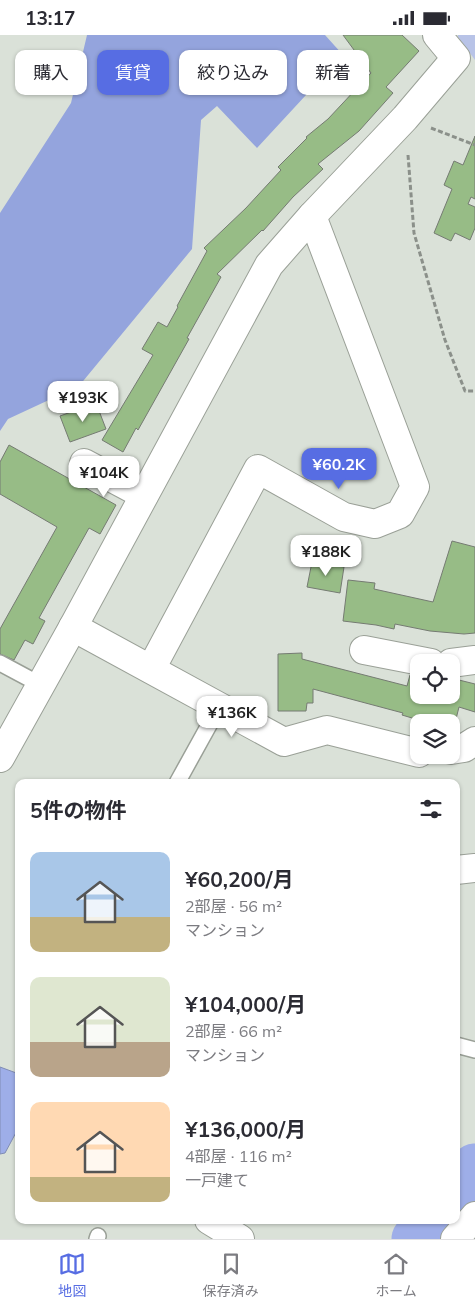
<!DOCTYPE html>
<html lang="ja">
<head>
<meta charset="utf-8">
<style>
  :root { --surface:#fff; --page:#f2f2f3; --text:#2b2b33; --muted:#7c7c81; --line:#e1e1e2; --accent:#576de3 }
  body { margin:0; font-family:Mulish,"Noto Sans JP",sans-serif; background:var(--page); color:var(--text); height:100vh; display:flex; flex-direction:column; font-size:19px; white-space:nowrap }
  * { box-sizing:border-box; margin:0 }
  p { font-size:16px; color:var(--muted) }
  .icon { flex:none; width:28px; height:28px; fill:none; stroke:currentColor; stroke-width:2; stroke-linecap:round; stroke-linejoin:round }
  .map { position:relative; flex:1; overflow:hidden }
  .side { position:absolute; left:15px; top:744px; width:445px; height:445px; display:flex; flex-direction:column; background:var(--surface); border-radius:10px; box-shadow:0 1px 4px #0004 }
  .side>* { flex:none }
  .banner { position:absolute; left:15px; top:15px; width:445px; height:45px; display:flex; gap:10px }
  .buttons { position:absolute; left:410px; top:619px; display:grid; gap:10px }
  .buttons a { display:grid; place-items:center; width:50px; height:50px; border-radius:10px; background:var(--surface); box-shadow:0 1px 4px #0004; font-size:25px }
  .price { position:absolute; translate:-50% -42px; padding:0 11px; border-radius:10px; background:#fff; color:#222; font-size:16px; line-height:32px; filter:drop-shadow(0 1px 2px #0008) }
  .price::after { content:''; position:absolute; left:50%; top:30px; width:15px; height:11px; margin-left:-8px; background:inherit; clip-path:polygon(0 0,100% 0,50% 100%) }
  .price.active { background:var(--accent); color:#fff }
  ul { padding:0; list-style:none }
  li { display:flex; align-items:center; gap:15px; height:125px; padding:0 15px }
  li span { display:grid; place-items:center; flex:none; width:140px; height:100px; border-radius:10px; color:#555 }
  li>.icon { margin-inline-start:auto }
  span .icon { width:60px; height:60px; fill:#fffc; stroke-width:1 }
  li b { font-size:21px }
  h2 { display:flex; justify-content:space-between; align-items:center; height:60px; padding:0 15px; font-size:21px }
  .tag { padding:0 18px; border-radius:10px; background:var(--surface); box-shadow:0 1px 4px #0004; font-size:18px; line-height:45px }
  .tag.active { background:var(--accent); color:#fff }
  .status { display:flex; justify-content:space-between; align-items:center; height:35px; padding:0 25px; background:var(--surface); direction:ltr }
  .status svg { height:14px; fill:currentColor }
  .tabs { display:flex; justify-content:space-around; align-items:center; height:70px; border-top:1px solid var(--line); background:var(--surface); font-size:14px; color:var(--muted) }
  .tabs a { display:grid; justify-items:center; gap:2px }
  .tabs .active { color:var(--accent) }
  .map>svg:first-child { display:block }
  .green { fill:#b8c3e7 }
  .forest { fill:#94a4dd }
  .water { fill:#9eaee8; stroke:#808cb4 }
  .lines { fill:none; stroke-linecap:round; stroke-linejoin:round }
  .river { stroke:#9eaee8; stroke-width:49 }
  .building { fill:#97bc86; stroke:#757b72 }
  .service-casing { stroke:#9aa097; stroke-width:18 }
  .minor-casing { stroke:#9aa097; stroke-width:30 }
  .tertiary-casing { stroke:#9aa097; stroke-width:30 }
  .path { stroke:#8b908a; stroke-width:3; stroke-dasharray:5 2.5; stroke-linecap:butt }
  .service { stroke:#fff; stroke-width:15 }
  .minor { stroke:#fff; stroke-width:28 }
  .tertiary { stroke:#fff; stroke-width:28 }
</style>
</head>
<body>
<div class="status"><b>13:17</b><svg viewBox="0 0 49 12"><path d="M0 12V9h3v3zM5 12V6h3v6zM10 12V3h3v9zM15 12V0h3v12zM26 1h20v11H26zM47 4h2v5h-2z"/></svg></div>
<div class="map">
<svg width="475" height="1204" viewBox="0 0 475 1204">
  <rect width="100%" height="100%" fill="#dae1d8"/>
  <path class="green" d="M 458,0 L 475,0 L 475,25 L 458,2 Z"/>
  <path class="forest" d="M 87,0 L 325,0 L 343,20 L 257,113 L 217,71 L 201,85 L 192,214 L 79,351 L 8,384 L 0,396 L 0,178 L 71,68 Z"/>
  <path class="water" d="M 0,1032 L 19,1039 L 19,1092 L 5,1118 L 0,1119 Z"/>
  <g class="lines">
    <g class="river">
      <path d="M 456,1155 L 475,1133"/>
      <path d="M 416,1204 L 431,1185"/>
    </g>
  </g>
  <g class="building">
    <path d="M 343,0 L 402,0 L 419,16 L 386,52 L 393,58 L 359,96 L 318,129 L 323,134 L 293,162 L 263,196 L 262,195 L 217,239 L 221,242 L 187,303 L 189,304 L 138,395 L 136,393 L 123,417 L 102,405 L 153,320 L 142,314 L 158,287 L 167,292 L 178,272 L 177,271 L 207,216 L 204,213 L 246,173 L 281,135 L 278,132 L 307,103 L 306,102 L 328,84 L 371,38 Z"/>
    <path d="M 475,101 L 475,164 L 471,162 L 468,169 L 475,172 L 475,193 L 470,205 L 455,198 L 451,206 L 434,198 L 452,154 L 444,150 L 454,126 L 463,130 Z"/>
    <path d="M 96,368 L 106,394 L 70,407 L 60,381 Z"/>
    <path d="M 9,410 L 116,470 L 100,499 L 89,493 L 39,583 L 45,586 L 33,609 L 25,605 L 14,625 L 0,619 L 0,594 L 57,492 L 0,459 L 0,427 Z"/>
    <path d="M 452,506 L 475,512 L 475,598 L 464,599 L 430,596 L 395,589 L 394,594 L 376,590 L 343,586 L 348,545 L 375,548 L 374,554 L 433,567 Z"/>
    <path d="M 312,527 L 344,532 L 340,558 L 307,552 Z"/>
    <path d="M 302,618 L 302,624 L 407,651 L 410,640 L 419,642 L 419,660 L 451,660 L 451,643 L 475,649 L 475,677 L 459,672 L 455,688 L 424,680 L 422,686 L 402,680 L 403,678 L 313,654 L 313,668 L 307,668 L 306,676 L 278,676 L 278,619 Z"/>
  </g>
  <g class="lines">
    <g class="service-casing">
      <g id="service">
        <path d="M 0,628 L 41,650"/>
        <path d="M 177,748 L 219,672"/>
        <path d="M 456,1010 L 475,1015"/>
        <path d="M 97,1204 L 98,1201"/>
      </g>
    </g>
    <g class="minor-casing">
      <g id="minor">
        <path d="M 84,428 L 144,460"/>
        <path d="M 73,592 L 284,707 L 327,695 L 419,718"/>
        <path d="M 364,615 L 431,628"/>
        <path d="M 451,628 L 475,625"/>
        <path d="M 151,634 L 258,434 L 344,482 L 375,489 L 400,479 L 415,452 L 312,181"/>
        <path d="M 451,715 L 464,713 L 475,706"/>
        <path d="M 0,723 L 73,592 L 269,230 L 312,181 L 405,83 L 456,23 L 437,0"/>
        <path d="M 456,835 L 475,833"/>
        <path d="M 209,1185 L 240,1204"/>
      </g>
    </g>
    <g class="tertiary-casing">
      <path id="tertiary" d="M 455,1204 L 475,1181"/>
    </g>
    <g class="path">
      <path d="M 431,93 L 475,110"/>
      <path d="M 408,120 L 414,198 L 445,305 L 465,356 L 475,356"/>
    </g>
    <use href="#service" class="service"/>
    <use href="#minor" class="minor"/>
    <use href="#tertiary" class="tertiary"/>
  </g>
</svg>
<div class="buttons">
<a><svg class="icon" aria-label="locate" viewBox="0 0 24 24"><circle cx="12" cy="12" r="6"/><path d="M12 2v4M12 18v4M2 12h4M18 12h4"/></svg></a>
<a><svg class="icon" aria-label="layers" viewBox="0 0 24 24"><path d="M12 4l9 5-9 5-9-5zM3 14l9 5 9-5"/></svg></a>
</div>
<b class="price" style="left:83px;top:388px">¥193K</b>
<b class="price active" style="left:339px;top:455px">¥60.2K</b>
<b class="price" style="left:104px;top:463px">¥104K</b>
<b class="price" style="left:326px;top:542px">¥188K</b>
<b class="price" style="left:232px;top:703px">¥136K</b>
<div class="banner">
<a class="tag">購入</a>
<a class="tag active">賃貸</a>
<a class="tag">絞り込み</a>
<a class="tag">新着</a>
</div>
<section class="side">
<h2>5件の物件<svg class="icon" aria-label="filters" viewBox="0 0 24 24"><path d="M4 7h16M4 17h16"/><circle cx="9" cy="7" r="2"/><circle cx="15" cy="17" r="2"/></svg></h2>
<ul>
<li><span style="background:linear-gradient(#a9c7e8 65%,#c2b280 0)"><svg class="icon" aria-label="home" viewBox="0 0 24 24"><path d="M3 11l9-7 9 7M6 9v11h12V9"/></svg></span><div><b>¥60,200/月</b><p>2部屋 · 56 m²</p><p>マンション</p></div></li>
<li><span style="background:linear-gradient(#dfe7d0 65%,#b9a48a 0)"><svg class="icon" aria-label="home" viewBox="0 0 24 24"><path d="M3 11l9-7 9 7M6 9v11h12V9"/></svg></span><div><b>¥104,000/月</b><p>2部屋 · 66 m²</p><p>マンション</p></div></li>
<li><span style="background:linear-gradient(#ffd9b3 75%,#c2b280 0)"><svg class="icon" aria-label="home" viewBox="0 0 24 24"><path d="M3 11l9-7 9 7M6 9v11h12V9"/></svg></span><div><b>¥136,000/月</b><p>4部屋 · 116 m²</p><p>一戸建て</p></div></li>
</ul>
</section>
</div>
<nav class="tabs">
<a class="active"><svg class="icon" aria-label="map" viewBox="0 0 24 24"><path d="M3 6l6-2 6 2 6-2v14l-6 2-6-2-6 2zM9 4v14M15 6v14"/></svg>地図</a>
<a><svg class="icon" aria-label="saved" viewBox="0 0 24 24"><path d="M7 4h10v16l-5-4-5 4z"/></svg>保存済み</a>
<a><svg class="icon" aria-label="home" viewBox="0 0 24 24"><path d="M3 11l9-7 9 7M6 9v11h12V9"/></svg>ホーム</a>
</nav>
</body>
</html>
